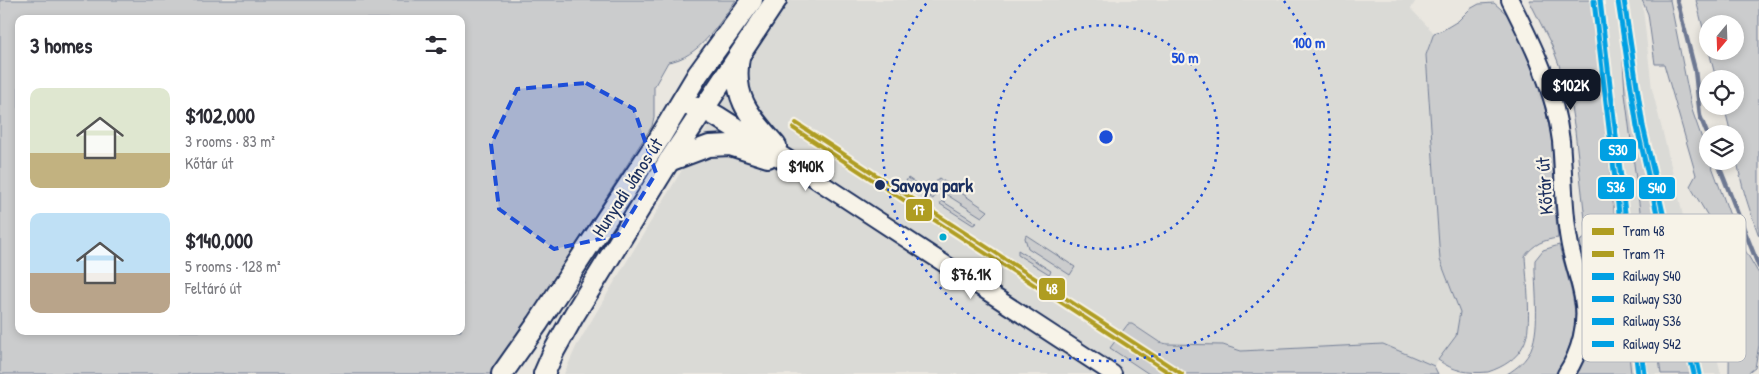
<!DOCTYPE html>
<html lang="en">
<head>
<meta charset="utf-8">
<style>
  :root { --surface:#fff; --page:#f2f2f3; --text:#2b2b33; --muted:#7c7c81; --accent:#111827 }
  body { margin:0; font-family:"Patrick Hand",sans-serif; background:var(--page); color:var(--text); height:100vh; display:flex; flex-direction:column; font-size:19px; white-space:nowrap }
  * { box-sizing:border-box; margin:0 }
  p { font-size:16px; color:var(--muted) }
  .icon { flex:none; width:28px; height:28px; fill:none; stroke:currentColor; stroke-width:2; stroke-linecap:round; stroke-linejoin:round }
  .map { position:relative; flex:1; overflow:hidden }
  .details { position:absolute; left:15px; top:15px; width:450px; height:320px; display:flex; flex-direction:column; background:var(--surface); border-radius:10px; box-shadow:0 2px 8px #0003 }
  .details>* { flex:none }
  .needle { width:32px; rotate:199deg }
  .fabs { position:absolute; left:1699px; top:15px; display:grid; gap:10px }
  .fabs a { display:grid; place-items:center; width:45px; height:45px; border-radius:50%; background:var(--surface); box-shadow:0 2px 8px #0003; font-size:25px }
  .price { position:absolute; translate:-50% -42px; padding:0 11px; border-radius:10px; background:#fff; color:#222; font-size:16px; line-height:32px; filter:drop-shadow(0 1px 2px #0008) }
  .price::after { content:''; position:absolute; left:50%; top:30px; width:15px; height:11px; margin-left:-8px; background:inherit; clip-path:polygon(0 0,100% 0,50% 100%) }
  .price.on { background:var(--accent); color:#fff }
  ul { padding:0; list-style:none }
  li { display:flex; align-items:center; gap:15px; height:125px; padding:0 15px }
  li span { display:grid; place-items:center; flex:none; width:140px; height:100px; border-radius:10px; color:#555 }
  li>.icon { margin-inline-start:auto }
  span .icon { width:60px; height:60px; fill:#fffc; stroke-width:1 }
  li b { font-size:21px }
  h2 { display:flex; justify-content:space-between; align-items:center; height:60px; padding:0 15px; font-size:21px }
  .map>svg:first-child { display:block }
  .built { fill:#dadad6 }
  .green { fill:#cbcccd; stroke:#737e96; fill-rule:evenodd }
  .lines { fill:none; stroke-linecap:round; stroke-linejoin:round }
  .stream { stroke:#6d7892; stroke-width:4.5 }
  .minor-casing { stroke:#1b2f5e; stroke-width:20 }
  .major-casing { stroke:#1b2f5e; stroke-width:24 }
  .minor { stroke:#f7f3e8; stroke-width:16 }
  .major { stroke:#f7f3e8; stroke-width:20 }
  .rail-1-casing { stroke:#f7f3e8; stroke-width:9 }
  .rail-2-casing { stroke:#f7f3e8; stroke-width:9 }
  .rail-3-casing { stroke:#f7f3e8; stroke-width:9 }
  .rail-4-casing { stroke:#f7f3e8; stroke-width:9 }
  .rail-1 { stroke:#00a0e3; stroke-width:5 }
  .rail-2 { stroke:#00a0e3; stroke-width:5 }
  .rail-3 { stroke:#00a0e3; stroke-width:5 }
  .rail-4 { stroke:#00a0e3; stroke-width:5 }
  .tram-1-casing { stroke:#f7f3e8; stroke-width:8 }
  .tram-2-casing { stroke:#f7f3e8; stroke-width:8 }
  .tram-1 { stroke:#af9d21; stroke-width:4 }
  .tram-2 { stroke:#af9d21; stroke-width:4 }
  .marked { fill:#1d4ed8; fill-opacity:0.2; stroke:#1d4ed8; stroke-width:4; stroke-dasharray:10 6; stroke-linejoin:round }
  .ring { fill:none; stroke:#1d4ed8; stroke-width:2.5; stroke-dasharray:2.5 5 }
  .stop-dot { fill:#1b2f5e; stroke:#f7f3e8; stroke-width:2 }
  .bus-dot { fill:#00a9ce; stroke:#f7f3e8; stroke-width:2 }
  .labels { text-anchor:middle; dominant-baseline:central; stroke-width:4.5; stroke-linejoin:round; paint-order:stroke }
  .stop-label { font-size:19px; font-weight:bold; fill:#1b2f5e; stroke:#f7f3e8; text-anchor:start }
  .street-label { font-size:19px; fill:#1b2f5e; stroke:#f7f3e8 }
  .key { fill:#f7f3e8; stroke:#b5b8bf; stroke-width:1 }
  .key-label { font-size:14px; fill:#1b2f5e }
  .centre { fill:#1d4ed8; stroke:#f7f3e8; stroke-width:2.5 }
  .ring-label { font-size:15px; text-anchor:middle; font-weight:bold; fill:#1d4ed8; stroke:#f7f3e8; stroke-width:4.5; stroke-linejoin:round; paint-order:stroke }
  .line-badge { stroke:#f7f3e8; stroke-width:2 }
  .badge-label { font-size:14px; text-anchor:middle; font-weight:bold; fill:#fff }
</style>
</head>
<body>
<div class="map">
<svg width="1759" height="374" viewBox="0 0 1759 374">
  <rect width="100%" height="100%" fill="#eae7e0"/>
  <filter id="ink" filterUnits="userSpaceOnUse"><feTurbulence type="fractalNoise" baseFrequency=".02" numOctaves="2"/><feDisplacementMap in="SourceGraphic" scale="10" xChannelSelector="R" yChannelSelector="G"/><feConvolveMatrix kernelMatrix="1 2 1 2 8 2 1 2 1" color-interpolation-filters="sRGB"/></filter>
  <g filter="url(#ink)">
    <g class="built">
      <path d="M 788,0 L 1416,0 L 1411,9 L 1434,33 L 1426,55 L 1440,260 L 1460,312 L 1456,336 L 1434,366 L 1383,344 L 1241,351 L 1223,345 L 1167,344 L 1159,342 L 1132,324 L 1128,324 L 1111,348 L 1149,374 L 564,374 L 576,347 L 603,301 L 753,52 Z"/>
      <path d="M 1592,0 L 1642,0 L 1652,89 L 1680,202 L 1703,310 L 1708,320 L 1721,374 L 1690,374 L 1631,92 L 1622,38 L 1625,94 L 1661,374 L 1631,374 Z"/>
    </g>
    <g class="green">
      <path d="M 0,0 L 736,0 C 719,23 699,58 668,62 L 654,87 L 654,117 L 652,126 L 532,313 L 490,374 L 0,374 ZM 19,19 L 461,19 L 461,331 L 19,331 Z"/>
      <path d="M 1529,0 L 1592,0 L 1631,374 L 1577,374 L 1587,347 L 1590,295 L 1580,241 L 1587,237 L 1575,131 L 1568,89 L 1552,46 Z"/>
      <path d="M 1642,0 L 1670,0 L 1692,110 L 1707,153 L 1708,161 L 1710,161 L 1739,240 L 1759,274 L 1759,345 L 1755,368 L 1747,374 L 1729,374 L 1730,276 L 1718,233 L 1690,186 L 1696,175 L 1664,64 L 1655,64 L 1648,14 Z"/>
      <path d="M 1696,0 L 1759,0 L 1759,236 C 1747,203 1735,169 1735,134 L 1731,134 L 1724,106 L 1735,106 L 1735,79 L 1716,79 L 1709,51 L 1735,51 L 1735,24 L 1708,24 L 1707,44 Z"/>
      <path d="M 1494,3 L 1508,15 L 1534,70 L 1543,99 L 1552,140 L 1555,208 L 1558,238 C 1543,240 1534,244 1525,256 C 1526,277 1533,327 1524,344 C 1517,359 1503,367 1488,372 C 1469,374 1453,371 1438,360 L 1456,336 L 1460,312 L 1440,260 L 1426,55 L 1434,33 L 1443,30 L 1458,21 L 1470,9 L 1479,4 Z"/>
      <path d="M 1621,30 L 1631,92 L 1690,374 L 1661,374 L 1625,94 Z"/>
      <path d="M 908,178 L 935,196 L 933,199 L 906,181 Z"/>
      <path d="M 939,178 L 988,211 L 982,217 L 980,216 L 933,186 Z"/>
      <path d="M 942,201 L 977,223 L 973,225 L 940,204 Z"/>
      <path d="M 1026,235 L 1075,267 L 1070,275 L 1028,248 L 1025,238 Z"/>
      <path d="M 1559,245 C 1564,265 1571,285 1574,305 C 1578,327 1568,358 1555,374 L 1507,374 C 1517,368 1527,360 1531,349 C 1541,326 1534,285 1535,260 L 1543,250 Z"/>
      <path d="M 1018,250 L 1051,271 L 1049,274 L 1018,255 Z"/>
      <path d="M 1128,324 L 1132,324 L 1159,342 L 1167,344 L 1223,345 L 1241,351 L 1383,344 L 1434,366 L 1438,374 L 1149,374 L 1110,348 Z"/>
    </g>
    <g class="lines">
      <g class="stream">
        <path d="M 1677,0 L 1695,70 L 1700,116 L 1708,136"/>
        <path d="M 1717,161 L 1759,267"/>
      </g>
      <g class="minor-casing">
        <g id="minor">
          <path d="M 1510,0 C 1533,45 1555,90 1561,141 C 1564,174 1563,207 1569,240 C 1572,260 1580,279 1583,298 C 1588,324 1580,353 1566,374"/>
          <path d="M 792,164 L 1113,374"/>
        </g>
      </g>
      <g class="major-casing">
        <g id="major">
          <path d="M 739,57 C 732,99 750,116 776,146"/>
          <path d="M 692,107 L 704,109 L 718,117 L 792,164"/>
          <path d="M 669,161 L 709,146 L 730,145 L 768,157"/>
          <path d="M 502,374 L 538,323 L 659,139 L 698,74 L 752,0"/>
          <path d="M 544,374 L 554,351 L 574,315 L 669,161 L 776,0"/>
        </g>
      </g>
      <use href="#minor" class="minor"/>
      <use href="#major" class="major"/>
      <g class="rail-1-casing">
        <path id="rail-1" d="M 1624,0 L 1643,126 L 1700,374"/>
      </g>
      <g class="rail-2-casing">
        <path id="rail-2" d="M 1600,0 L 1644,374"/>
      </g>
      <g class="rail-3-casing">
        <path id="rail-3" d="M 1594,1 L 1638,374"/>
      </g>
      <g class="rail-4-casing">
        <path id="rail-4" d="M 1618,1 L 1637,127 L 1694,374"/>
      </g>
      <use href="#rail-1" class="rail-1"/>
      <use href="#rail-2" class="rail-2"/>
      <use href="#rail-3" class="rail-3"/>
      <use href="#rail-4" class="rail-4"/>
      <g class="tram-1-casing">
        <path id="tram-1" d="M 796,123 L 1182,374"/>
      </g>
      <g class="tram-2-casing">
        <path id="tram-2" d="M 793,128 L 1171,374"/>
      </g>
      <use href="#tram-1" class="tram-1"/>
      <use href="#tram-2" class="tram-2"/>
    </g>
  </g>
  <path class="marked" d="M 586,83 L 634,109 L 656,173 L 618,235 L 554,249 L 499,209 L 491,144 L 517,89 Z"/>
  <g class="ring">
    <circle cx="1106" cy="137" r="112"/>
    <path d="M1284 1A224 224 0 1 1 928 1"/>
  </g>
  <circle class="stop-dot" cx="880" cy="185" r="6"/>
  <circle class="bus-dot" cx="943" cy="237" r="4.5"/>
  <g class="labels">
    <g class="stop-label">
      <text x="891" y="185">Savoya park</text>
    </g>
    <g class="street-label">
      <text transform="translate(1544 186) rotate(-94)">Kőtár út</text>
      <text transform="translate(627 187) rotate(-57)">Hunyadi János út</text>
    </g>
  </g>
  <rect x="1582" y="214" width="164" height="148" rx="8" class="key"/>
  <rect x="1592" y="228" width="22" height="7" fill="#af9d21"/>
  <rect x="1592" y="251" width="22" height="6" fill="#af9d21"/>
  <rect x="1592" y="273" width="22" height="7" fill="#00a0e3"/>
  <rect x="1592" y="296" width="22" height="6" fill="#00a0e3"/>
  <rect x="1592" y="318" width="22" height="7" fill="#00a0e3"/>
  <rect x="1592" y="341" width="22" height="6" fill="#00a0e3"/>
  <g class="key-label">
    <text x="1623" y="236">Tram 48</text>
    <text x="1623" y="259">Tram 17</text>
    <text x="1623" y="281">Railway S40</text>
    <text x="1623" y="304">Railway S30</text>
    <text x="1623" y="326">Railway S36</text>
    <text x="1623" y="349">Railway S42</text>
  </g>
  <circle cx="1106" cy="137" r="8" class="centre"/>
  <g class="ring-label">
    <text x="1309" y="48">100 m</text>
    <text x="1185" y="63">50 m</text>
  </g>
  <g class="line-badge">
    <rect x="1599" y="138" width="38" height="24" rx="5" fill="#00a0e3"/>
    <rect x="1597" y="176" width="38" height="24" rx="5" fill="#00a0e3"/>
    <rect x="1638" y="176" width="38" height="24" rx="5" fill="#00a0e3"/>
    <rect x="905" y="198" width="28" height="24" rx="5" fill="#af9d21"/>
    <rect x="1038" y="277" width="28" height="24" rx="5" fill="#af9d21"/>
  </g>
  <g class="badge-label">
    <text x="1618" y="155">S30</text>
    <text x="1616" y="192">S36</text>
    <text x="1657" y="193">S40</text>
    <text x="919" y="215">17</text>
    <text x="1052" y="294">48</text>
  </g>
</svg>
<div class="fabs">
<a><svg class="needle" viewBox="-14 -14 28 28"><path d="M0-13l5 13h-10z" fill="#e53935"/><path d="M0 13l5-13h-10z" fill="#7c7c81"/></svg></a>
<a><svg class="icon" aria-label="locate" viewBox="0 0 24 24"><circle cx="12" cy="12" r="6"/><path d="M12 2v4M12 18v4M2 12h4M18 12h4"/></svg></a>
<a><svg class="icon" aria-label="layers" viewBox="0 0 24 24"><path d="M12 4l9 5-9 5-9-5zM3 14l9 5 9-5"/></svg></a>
</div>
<b class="price on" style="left:1571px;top:111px">$102K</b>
<b class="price" style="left:806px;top:192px">$140K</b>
<b class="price" style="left:971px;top:300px">$76.1K</b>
<section class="details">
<h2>3 homes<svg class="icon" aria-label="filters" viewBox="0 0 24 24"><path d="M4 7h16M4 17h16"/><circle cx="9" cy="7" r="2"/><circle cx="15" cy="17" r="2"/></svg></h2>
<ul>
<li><span style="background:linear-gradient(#dfe7d0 65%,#c2b280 0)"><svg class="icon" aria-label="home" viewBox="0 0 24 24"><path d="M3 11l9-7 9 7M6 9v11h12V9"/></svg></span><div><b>$102,000</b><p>3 rooms · 83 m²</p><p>Kőtár út</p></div></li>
<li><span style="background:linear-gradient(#bfe0f5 60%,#b9a48a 0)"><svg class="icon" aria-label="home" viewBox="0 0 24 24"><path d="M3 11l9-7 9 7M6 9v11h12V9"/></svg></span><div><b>$140,000</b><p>5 rooms · 128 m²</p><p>Feltáró út</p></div></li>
</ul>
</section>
</div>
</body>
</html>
